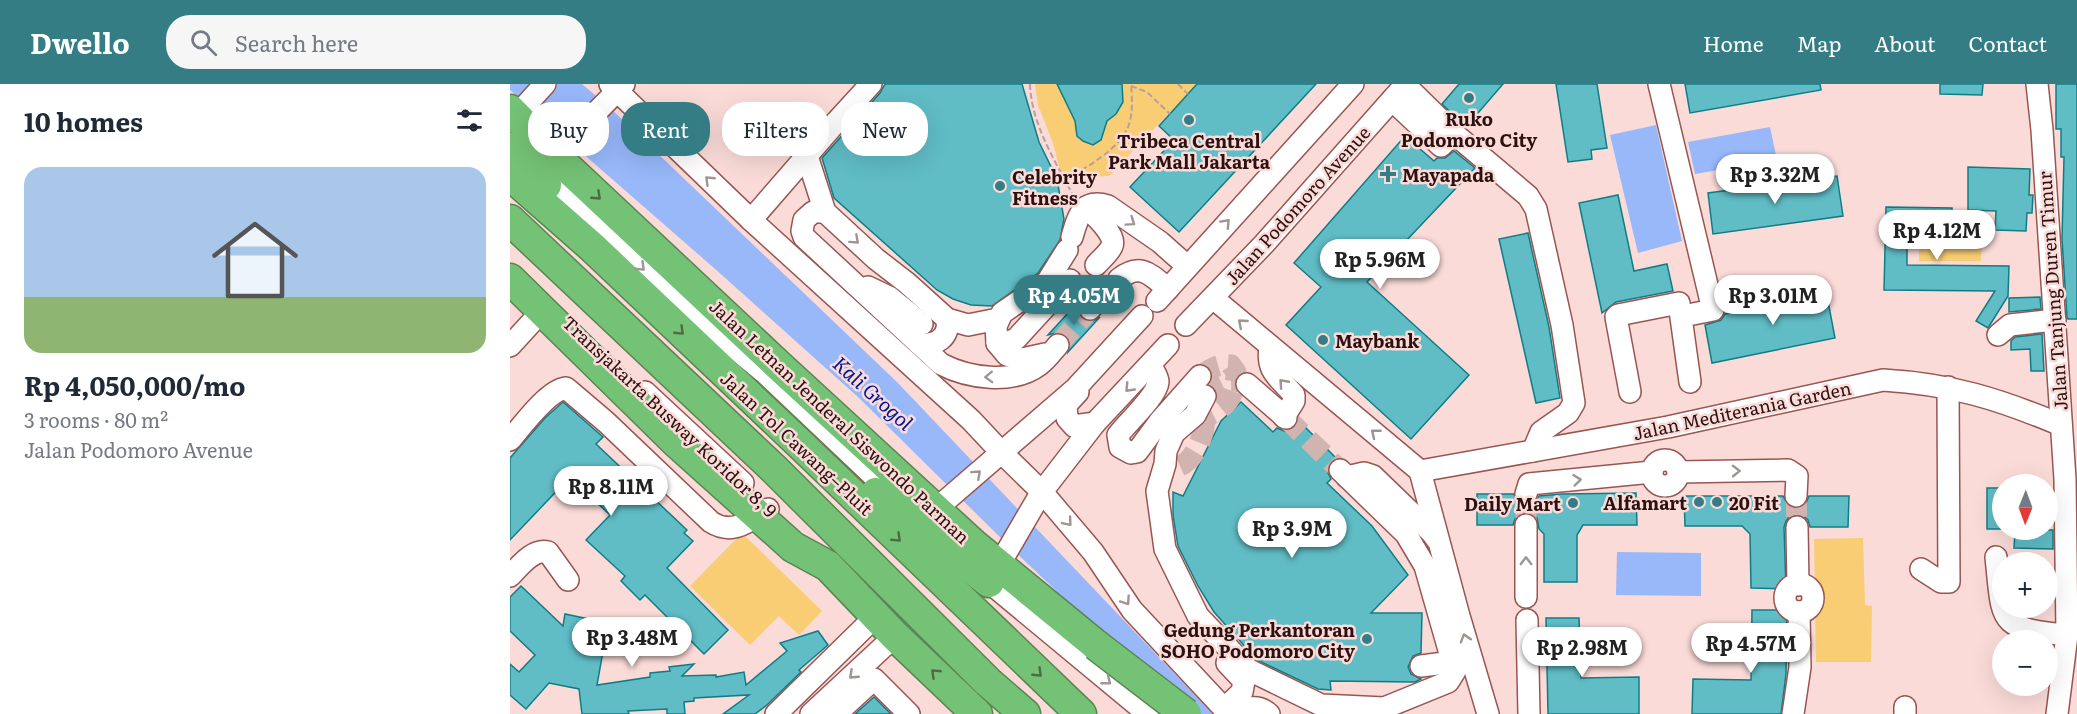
<!DOCTYPE html>
<html lang="en">
<head>
<meta charset="utf-8">
<style>
  :root { --surface:#fff; --page:#f6f6f7; --text:#1f2937; --muted:#747a83; --line:#e0e1e3; --accent:#357d84 }
  body { margin:0; font-family:Literata,serif; background:var(--page); color:var(--text); height:100vh; display:flex; flex-direction:column; font-size:22px; white-space:nowrap }
  * { box-sizing:border-box; margin:0 }
  p { font-size:20px; color:var(--muted) }
  .icon { flex:none; width:33px; height:33px; fill:none; stroke:currentColor; stroke-width:2; stroke-linecap:round; stroke-linejoin:round }
  .map { position:relative; flex:1; overflow:hidden }
  .side { display:flex; flex-direction:column; background:var(--surface); width:510px }
  .side>* { flex:none }
  .hud { position:absolute; left:18px; top:18px; width:570px; height:54px; display:flex; gap:12px }
  .needle { width:39px; rotate:181deg }
  .fabs { position:absolute; left:1482px; top:390px; display:grid; gap:12px }
  .fabs a { display:grid; place-items:center; width:66px; height:66px; border-radius:50%; background:var(--surface); box-shadow:0 6px 24px #0002; font-size:30px }
  .price { position:absolute; translate:-50% -51px; padding:0 14px; border-radius:21px; background:#fff; color:#222; font-size:20px; line-height:39px; filter:drop-shadow(0 2px 3px #0008) }
  .price::after { content:''; position:absolute; left:50%; top:36px; width:18px; height:14px; margin-left:-9px; background:inherit; clip-path:polygon(0 0,100% 0,50% 100%) }
  .price.on { background:var(--accent); color:#fff }
  ul { padding:0; list-style:none }
  li { display:grid; align-content:center; gap:12px; height:318px; padding:0 24px }
  li+li { border-top:2px solid var(--line) }
  li span { display:grid; place-items:center; height:186px; border-radius:18px; color:#555 }
  li>.icon { margin-inline-start:auto }
  span .icon { width:108px; height:108px; fill:#fffc; stroke-width:1 }
  li b { font-size:26px }
  h2 { display:flex; justify-content:space-between; align-items:center; height:72px; padding:0 24px; font-size:26px }
  .tag { padding:0 21px; border-radius:24px; background:var(--surface); box-shadow:0 6px 24px #0002; font-size:21px; line-height:54px }
  .tag.on { background:var(--accent); color:#fff }
  header { display:flex; align-items:center; gap:36px; box-sizing:border-box; height:84px; padding:0 30px; background:var(--accent); color:#fff }
  header strong { font-size:28px }
  nav { display:flex; gap:33px; margin-inline-start:auto; font-size:21px }
  .search { width:420px; height:54px; background:var(--page); display:flex; align-items:center; gap:15px; box-sizing:border-box; padding:0 21px; border-radius:24px; color:var(--muted); font-size:22px }
  main { display:flex; flex:1; min-height:0 }
  .map>svg:first-child { display:block }
  .green { fill:#f8cd74 }
  .water { fill:#98b8fa }
  .building { fill:#60bcc5; stroke:#107d86; stroke-width:1.5 }
  .lines { fill:none; stroke-linecap:round; stroke-linejoin:round }
  .minor-tunnel { stroke:#d1b3b0; stroke-width:21; stroke-dasharray:21 10; stroke-linecap:butt }
  .minor-casing { stroke:#985652; stroke-width:24 }
  .highway-casing { stroke:#5b8452; stroke-width:33 }
  .path { stroke:#bc9e9c; stroke-width:2; stroke-dasharray:6 3; stroke-linecap:butt }
  .minor { stroke:#fff; stroke-width:21 }
  .highway { stroke:#74c275; stroke-width:30 }
  .highway-bridge-casing { stroke:#5b8452; stroke-width:33; stroke-linecap:butt }
  .highway-bridge { stroke:#74c275; stroke-width:30 }
  .oneway { stroke:#a09493 }
  .oneway2 { stroke:#506a42 }
  .poi-dot { fill:#357d84; stroke:#fadbd8; stroke-width:2 }
  .labels { text-anchor:middle; dominant-baseline:central; stroke-width:5; stroke-linejoin:round; paint-order:stroke }
  .poi-label { font-size:18px; font-weight:bold; fill:#2c1110; stroke:#fadbd8; text-anchor:start }
  .street-label { font-size:18px; fill:#2c1110; stroke:#fadbd8 }
  .water-label { font-size:20px; font-style:italic; fill:#001595; stroke:#fadbd8 }
</style>
</head>
<body>
<header>
<strong>Dwello</strong>
<div class="search"><svg class="icon" aria-label="search" viewBox="0 0 24 24"><circle cx="10" cy="10" r="6"/><path d="M15 15l6 6"/></svg>Search here</div>
<nav><a>Home</a><a>Map</a><a>About</a><a>Contact</a></nav>
</header>
<main>
<section class="side">
<h2>10 homes<svg class="icon" aria-label="filters" viewBox="0 0 24 24"><path d="M4 7h16M4 17h16"/><circle cx="9" cy="7" r="2"/><circle cx="15" cy="17" r="2"/></svg></h2>
<ul>
<li><span style="background:linear-gradient(#a9c7e8 70%,#8fb573 0)"><svg class="icon" aria-label="home" viewBox="0 0 24 24"><path d="M3 11l9-7 9 7M6 9v11h12V9"/></svg></span><div><b>Rp 4,050,000/mo</b><p>3 rooms · 80 m²</p><p>Jalan Podomoro Avenue</p></div></li>
</ul>
</section>
<div class="map">
<svg width="1567" height="630" viewBox="0 0 1567 630">
  <rect width="100%" height="100%" fill="#fadbd8"/>
  <g class="green">
    <path d="M 525,0 L 687,0 L 599,92 L 552,94 L 543,59 L 528,21 Z"/>
    <path d="M 1409,155 L 1472,155 L 1471,177 L 1409,177 Z"/>
    <path d="M 232,449 L 312,527 L 289,551 L 269,532 L 240,561 L 180,502 Z"/>
    <path d="M 1353,454 L 1355,521 L 1362,522 L 1361,578 L 1306,578 L 1304,455 Z"/>
  </g>
  <g class="water">
    <path d="M 0,0 L 72,0 L 99,23 L 387,298 L 703,630 L 664,630 L 626,582 L 503,466 L 348,313 L 204,184 L 0,6 Z"/>
    <path d="M 1146,41 L 1172,157 L 1128,169 L 1100,51 Z"/>
    <path d="M 1260,43 L 1267,76 L 1185,90 L 1178,58 Z"/>
    <path d="M 1107,468 L 1191,469 L 1191,512 L 1106,511 Z"/>
  </g>
  <g class="building">
    <path d="M 375,0 L 512,0 L 529,58 L 547,95 L 554,135 L 550,156 L 528,189 L 482,222 L 461,221 L 443,215 L 427,206 L 324,114 L 312,74 L 370,9 Z"/>
    <path d="M 547,0 L 612,0 L 613,18 L 606,30 L 597,37 L 591,56 L 583,61 L 573,57 L 567,52 L 565,37 Z"/>
    <path d="M 687,0 L 806,0 L 669,148 L 620,103 L 664,56 L 649,42 Z"/>
    <path d="M 949,0 L 993,0 L 956,43 L 932,20 Z"/>
    <path d="M 1046,0 L 1087,0 L 1097,64 L 1081,66 L 1082,75 L 1058,78 Z"/>
    <path d="M 1175,0 L 1310,0 L 1311,6 L 1180,29 Z"/>
    <path d="M 1430,0 L 1473,0 L 1472,11 L 1430,10 Z"/>
    <path d="M 1546,0 L 1567,0 L 1567,235 L 1558,235 L 1557,233 L 1552,155 L 1554,73 L 1551,73 L 1551,45 L 1546,45 Z"/>
    <path d="M 895,52 L 924,77 L 927,74 L 935,74 L 944,67 L 965,84 L 857,198 L 959,291 L 901,355 L 776,241 L 811,203 L 784,179 Z"/>
    <path d="M 1458,83 L 1520,85 L 1519,111 L 1523,111 L 1522,129 L 1517,129 L 1516,147 L 1485,146 L 1486,127 L 1458,126 Z"/>
    <path d="M 1327,92 L 1333,132 L 1203,150 L 1198,109 Z"/>
    <path d="M 1108,111 L 1124,187 L 1157,180 L 1163,207 L 1106,218 L 1092,229 L 1069,119 Z"/>
    <path d="M 1376,123 L 1442,124 L 1442,149 L 1397,148 L 1397,181 L 1499,182 L 1498,212 L 1478,244 L 1466,237 L 1485,207 L 1374,206 Z"/>
    <path d="M 1018,149 L 1039,243 L 1050,314 L 1026,319 L 989,155 Z"/>
    <path d="M 1314,196 L 1325,254 L 1202,279 L 1195,241 L 1211,236 L 1215,230 L 1283,217 L 1281,203 Z"/>
    <path d="M 1530,213 L 1531,225 L 1499,228 L 1499,214 Z"/>
    <path d="M 570,216 L 568,228 L 572,235 L 583,237 L 590,233 L 558,268 L 560,257 L 556,251 L 550,248 L 538,251 Z"/>
    <path d="M 1532,250 L 1534,287 L 1521,287 L 1520,265 L 1501,266 L 1501,257 L 1505,253 Z"/>
    <path d="M 53,318 L 93,353 L 86,360 L 177,446 L 174,449 L 183,457 L 157,484 L 218,546 L 194,570 L 135,511 L 130,516 L 111,497 L 115,492 L 76,456 L 100,431 L 60,393 L 0,456 L 0,374 L 35,334 Z"/>
    <path d="M 731,318 L 763,348 L 767,344 L 774,347 L 781,346 L 786,342 L 788,336 L 826,374 L 818,382 L 818,389 L 821,395 L 817,399 L 862,442 L 898,491 L 861,529 L 912,529 L 911,569 L 903,572 L 898,583 L 901,590 L 911,595 L 905,598 L 820,597 L 821,606 L 808,605 L 747,576 L 704,528 L 688,502 L 668,462 L 663,431 L 663,408 L 673,412 L 711,337 Z"/>
    <rect x="1477" y="404" width="15" height="41"/>
    <path d="M 1126,409 L 1127,441 L 1073,441 L 1067,451 L 1067,498 L 1034,498 L 1034,450 L 1029,445 L 1027,434 L 1022,430 L 1015,428 L 1009,430 L 1005,435 L 1003,441 L 967,441 L 967,410 L 1004,410 L 1007,419 L 1018,422 L 1025,419 L 1029,412 L 1052,410 Z"/>
    <path d="M 1174,412 L 1273,412 L 1279,422 L 1286,425 L 1296,419 L 1299,412 L 1339,412 L 1338,443 L 1300,443 L 1298,436 L 1293,432 L 1286,430 L 1280,432 L 1276,437 L 1274,443 L 1276,505 L 1241,504 L 1240,450 L 1232,442 L 1175,442 Z"/>
    <path d="M 1505,446 L 1543,446 L 1543,465 L 1504,464 Z"/>
    <path d="M 11,502 L 53,542 L 55,530 L 98,539 L 87,601 L 140,593 L 140,589 L 160,587 L 159,583 L 184,580 L 172,592 L 206,591 L 206,593 L 234,588 L 236,601 L 277,567 L 270,559 L 308,547 L 318,561 L 289,586 L 291,588 L 257,621 L 245,630 L 213,630 L 239,611 L 184,614 L 184,617 L 174,618 L 175,630 L 157,630 L 157,625 L 118,627 L 119,630 L 72,630 L 69,605 L 39,599 L 16,625 L 0,611 L 0,580 L 9,588 L 25,571 L 0,547 L 0,513 Z"/>
    <path d="M 1242,526 L 1277,526 L 1276,590 L 1271,630 L 1182,630 L 1183,595 L 1241,596 Z"/>
    <path d="M 1036,534 L 1069,534 L 1071,594 L 1129,593 L 1129,630 L 1038,630 Z"/>
    <path d="M 364,613 L 381,630 L 345,630 Z"/>
  </g>
  <g class="lines">
    <g class="minor-tunnel">
      <path d="M 548,261 L 580,225"/>
      <path d="M 690,292 C 700,285 708,279 721,281 L 726,288 C 726,311 716,326 694,333"/>
      <path d="M 695,312 C 710,298 716,293 737,300"/>
      <path d="M 776,334 L 830,386"/>
      <path d="M 670,382 C 686,375 695,350 695,333"/>
      <path d="M 1286,412 L 1287,443"/>
      <path d="M 1016,441 L 1016,410"/>
    </g>
    <g class="minor-casing">
      <g id="minor">
        <path d="M 100,0 L 241,136 L 461,336 L 491,368 L 532,408 L 583,468 L 622,526 L 719,630"/>
        <path d="M 1149,0 L 1203,226 L 1183,230"/>
        <path d="M 1527,0 L 1532,46 L 1555,395 L 1557,551 L 1547,630"/>
        <path d="M 895,1 L 948,53 L 1018,112 L 1026,125 L 1052,241 L 1064,319 L 1058,329 L 1031,348 L 1023,367"/>
        <path d="M 882,16 L 931,62 L 944,49"/>
        <path d="M 6,32 L 35,0"/>
        <path d="M 44,71 L 114,0"/>
        <path d="M 297,72 L 315,128 L 366,175 L 397,199 L 437,235 L 458,241 L 488,235"/>
        <path d="M 30,84 L 152,204 L 256,290 L 386,413"/>
        <path d="M 576,123 C 583,130 607,151 602,162 C 599,169 591,175 586,181"/>
        <path d="M 315,128 L 303,128 L 294,136 L 292,147 L 294,153 L 431,280 C 458,294 502,301 529,281 C 536,276 542,268 548,261"/>
        <path d="M 241,136 L 327,37 L 361,0"/>
        <path d="M 562,153 C 568,133 572,114 598,122 L 650,158 L 677,182"/>
        <path d="M 609,195 C 630,178 640,190 658,205"/>
        <path d="M 358,203 L 379,213 L 412,240"/>
        <path d="M 703,214 L 910,387 L 949,532 L 978,630"/>
        <path d="M 647,217 L 843,0"/>
        <path d="M 580,225 L 601,203"/>
        <path d="M 676,241 L 754,160 L 896,0"/>
        <path d="M 1488,251 L 1500,241 L 1545,236"/>
        <path d="M 487,259 L 498,258 L 506,255 L 560,196"/>
        <path d="M 409,260 C 426,262 440,254 437,235"/>
        <path d="M 0,262 L 32,227"/>
        <path d="M 760,263 C 756,288 769,293 784,311 L 784,317 L 774,333"/>
        <path d="M 535,270 L 512,275 L 497,271 L 487,259 L 486,242 L 492,229 L 537,198 L 557,166"/>
        <path d="M 640,281 C 643,286 648,292 648,298 C 647,312 617,339 608,351 L 610,363 L 621,369 L 627,368 L 650,337 L 690,292"/>
        <path d="M 737,300 L 776,334"/>
        <path d="M 135,308 L 233,399"/>
        <path d="M 568,308 L 556,321 L 557,334 L 564,342 L 585,339"/>
        <path d="M 1120,308 L 1106,233 L 1108,231 L 1169,219 L 1180,298"/>
        <path d="M 695,312 L 685,331 L 664,349 L 656,367 L 655,380 L 647,407 L 655,465 L 688,532 L 739,586 L 811,621 L 874,624 L 938,598 L 945,587 L 915,482 L 896,450 L 830,386"/>
        <path d="M 0,356 C 12,342 38,306 56,304 L 96,338 L 201,438 C 223,452 239,437 258,425"/>
        <circle cx="1155" cy="389" r="13"/>
        <path d="M 910,387 L 1158,343 L 1373,296 C 1441,300 1489,315 1551,341"/>
        <path d="M 1168,388 L 1278,386 L 1287,392 L 1286,412"/>
        <path d="M 837,393 L 854,389 L 863,392 L 922,449 L 927,456"/>
        <path d="M 1016,410 L 1019,400 L 1142,388"/>
        <path d="M 426,425 L 565,305 L 632,232"/>
        <path d="M 1287,443 L 1288,501"/>
        <path d="M 1486,473 C 1493,540 1487,544 1557,551"/>
        <path d="M 489,481 L 531,409 L 585,339 L 658,261"/>
        <path d="M 1411,485 L 1431,498 L 1439,498 L 1438,303"/>
        <path d="M 468,489 L 638,630"/>
        <path d="M 0,492 C 10,482 23,464 38,468 L 58,496"/>
        <circle cx="1289" cy="514" r="14"/>
        <path d="M 1016,513 L 1016,441"/>
        <path d="M 1017,536 L 1019,630"/>
        <path d="M 911,582 L 943,578"/>
        <path d="M 714,625 L 732,608 L 734,597 L 717,579"/>
        <path d="M 266,630 L 367,531"/>
        <path d="M 301,630 L 385,552"/>
        <path d="M 326,630 L 364,595 L 399,630"/>
        <path d="M 721,630 C 735,625 747,619 759,630"/>
        <path d="M 1283,630 L 1290,583 L 1289,528"/>
        <path d="M 1395,630 L 1395,623"/>
      </g>
    </g>
    <g class="highway-casing">
      <g id="highway">
        <path d="M 0,26 L 44,71 L 267,280 L 463,460 L 586,561"/>
        <path d="M 0,64 L 36,101"/>
        <path d="M 0,91 L 82,163 L 291,361 L 571,630"/>
        <path d="M 0,136 L 263,384 L 478,598 L 515,630"/>
        <path d="M 0,195 L 166,358 L 283,463 L 318,482 L 385,552 L 467,630"/>
        <path d="M 366,409 L 479,498"/>
      </g>
    </g>
    <g class="path">
      <path d="M 520,0 C 521,39 545,77 563,111"/>
      <path d="M 668,0 L 678,10"/>
      <path d="M 621,2 L 637,8 L 660,30"/>
      <path d="M 556,95 C 577,83 614,63 620,37 C 623,25 622,12 621,0"/>
    </g>
    <use href="#minor" class="minor"/>
    <use href="#highway" class="highway"/>
    <g class="highway-bridge-casing">
      <path id="highway-bridge" d="M 586,561 L 676,630"/>
    </g>
    <use href="#highway-bridge" class="highway-bridge"/>
  </g>
  <defs><path id="oneway-chevron" d="M-2-3.5L2.5 0L-2 3.5" fill="none" stroke-width="1.6" stroke-linecap="round" stroke-linejoin="round" transform="scale(1.5)"/></defs>
  <g class="oneway">
    <use href="#oneway-chevron" transform="translate(199 96) rotate(-136)"/>
    <use href="#oneway-chevron" transform="translate(621 138) rotate(35)"/>
    <use href="#oneway-chevron" transform="translate(716 139) rotate(-47)"/>
    <use href="#oneway-chevron" transform="translate(345 156) rotate(42)"/>
    <use href="#oneway-chevron" transform="translate(131 183) rotate(44)"/>
    <use href="#oneway-chevron" transform="translate(732 239) rotate(-139)"/>
    <use href="#oneway-chevron" transform="translate(479 293) rotate(178)"/>
    <use href="#oneway-chevron" transform="translate(773 299) rotate(-132)"/>
    <use href="#oneway-chevron" transform="translate(619 304) rotate(134)"/>
    <use href="#oneway-chevron" transform="translate(865 349) rotate(-141)"/>
    <use href="#oneway-chevron" transform="translate(1226 387) rotate(-1)"/>
    <use href="#oneway-chevron" transform="translate(467 390) rotate(-42)"/>
    <use href="#oneway-chevron" transform="translate(1067 396) rotate(-6)"/>
    <use href="#oneway-chevron" transform="translate(558 438) rotate(50)"/>
    <use href="#oneway-chevron" transform="translate(1016 477) rotate(-90)"/>
    <use href="#oneway-chevron" transform="translate(616 517) rotate(56)"/>
    <use href="#oneway-chevron" transform="translate(955 554) rotate(-107)"/>
    <use href="#oneway-chevron" transform="translate(343 591) rotate(137)"/>
    <use href="#oneway-chevron" transform="translate(597 597) rotate(39)"/>
  </g>
  <g class="oneway2">
    <use href="#oneway-chevron" transform="translate(87 112) rotate(43)"/>
    <use href="#oneway-chevron" transform="translate(170 247) rotate(44)"/>
    <use href="#oneway-chevron" transform="translate(387 454) rotate(44)"/>
    <use href="#oneway-chevron" transform="translate(425 589) rotate(-136)"/>
    <use href="#oneway-chevron" transform="translate(528 589) rotate(44)"/>
  </g>
  <g class="poi-dot">
    <circle cx="959" cy="14" r="6"/>
    <circle cx="679" cy="36" r="6"/>
    <path d="M875 81h6v6h6v6h-6v6h-6v-6h-6v-6h6z"/>
    <circle cx="490" cy="102" r="6"/>
    <circle cx="813" cy="256" r="6"/>
    <circle cx="1189" cy="418" r="6"/>
    <circle cx="1207" cy="418" r="6"/>
    <circle cx="1063" cy="419" r="6"/>
    <circle cx="857" cy="555" r="6"/>
  </g>
  <g class="labels">
    <g class="poi-label">
      <text x="959" y="34" text-anchor="middle">Ruko<tspan x="959" dy="21">Podomoro City</tspan></text>
      <text x="679" y="56" text-anchor="middle">Tribeca Central<tspan x="679" dy="21">Park Mall Jakarta</tspan></text>
      <text x="892" y="90">Mayapada</text>
      <text x="502" y="92">Celebrity<tspan x="502" dy="21">Fitness</tspan></text>
      <text x="825" y="256">Maybank</text>
      <text x="1177" y="418" text-anchor="end">Alfamart</text>
      <text x="1219" y="418">20 Fit</text>
      <text x="1051" y="419" text-anchor="end">Daily Mart</text>
      <text x="845" y="545" text-anchor="end">Gedung Perkantoran<tspan x="845" dy="21">SOHO Podomoro City</tspan></text>
    </g>
    <g class="street-label">
      <text transform="translate(787 121) rotate(-48)">Jalan Podomoro Avenue</text>
      <text transform="translate(1542 207) rotate(-94)">Jalan Tanjung Duren Timur</text>
      <text transform="translate(1232 326) rotate(-12)">Jalan Mediterania Garden</text>
      <text transform="translate(160 332) rotate(43)">Transjakarta Busway Koridor 8, 9</text>
      <text transform="translate(330 337) rotate(43)">Jalan Letnan Jenderal Siswondo Parman</text>
      <text transform="translate(287 359) rotate(43)">Jalan Tol Cawang–Pluit</text>
    </g>
    <g class="water-label">
      <text transform="translate(364 308) rotate(42)">Kali Grogol</text>
    </g>
  </g>
</svg>
<div class="fabs">
<a><svg class="needle" viewBox="-14 -14 28 28"><path d="M0-13l5 13h-10z" fill="#e53935"/><path d="M0 13l5-13h-10z" fill="#747a83"/></svg></a>
<a>+</a>
<a>−</a>
</div>
<b class="price" style="left:1265px;top:121px">Rp 3.32M</b>
<b class="price" style="left:1427px;top:177px">Rp 4.12M</b>
<b class="price" style="left:870px;top:206px">Rp 5.96M</b>
<b class="price on" style="left:564px;top:242px">Rp 4.05M</b>
<b class="price" style="left:1263px;top:242px">Rp 3.01M</b>
<b class="price" style="left:101px;top:433px">Rp 8.11M</b>
<b class="price" style="left:782px;top:475px">Rp 3.9M</b>
<b class="price" style="left:122px;top:584px">Rp 3.48M</b>
<b class="price" style="left:1241px;top:590px">Rp 4.57M</b>
<b class="price" style="left:1072px;top:594px">Rp 2.98M</b>
<div class="hud">
<a class="tag">Buy</a>
<a class="tag on">Rent</a>
<a class="tag">Filters</a>
<a class="tag">New</a>
</div>
</div>
</main>
</body>
</html>
